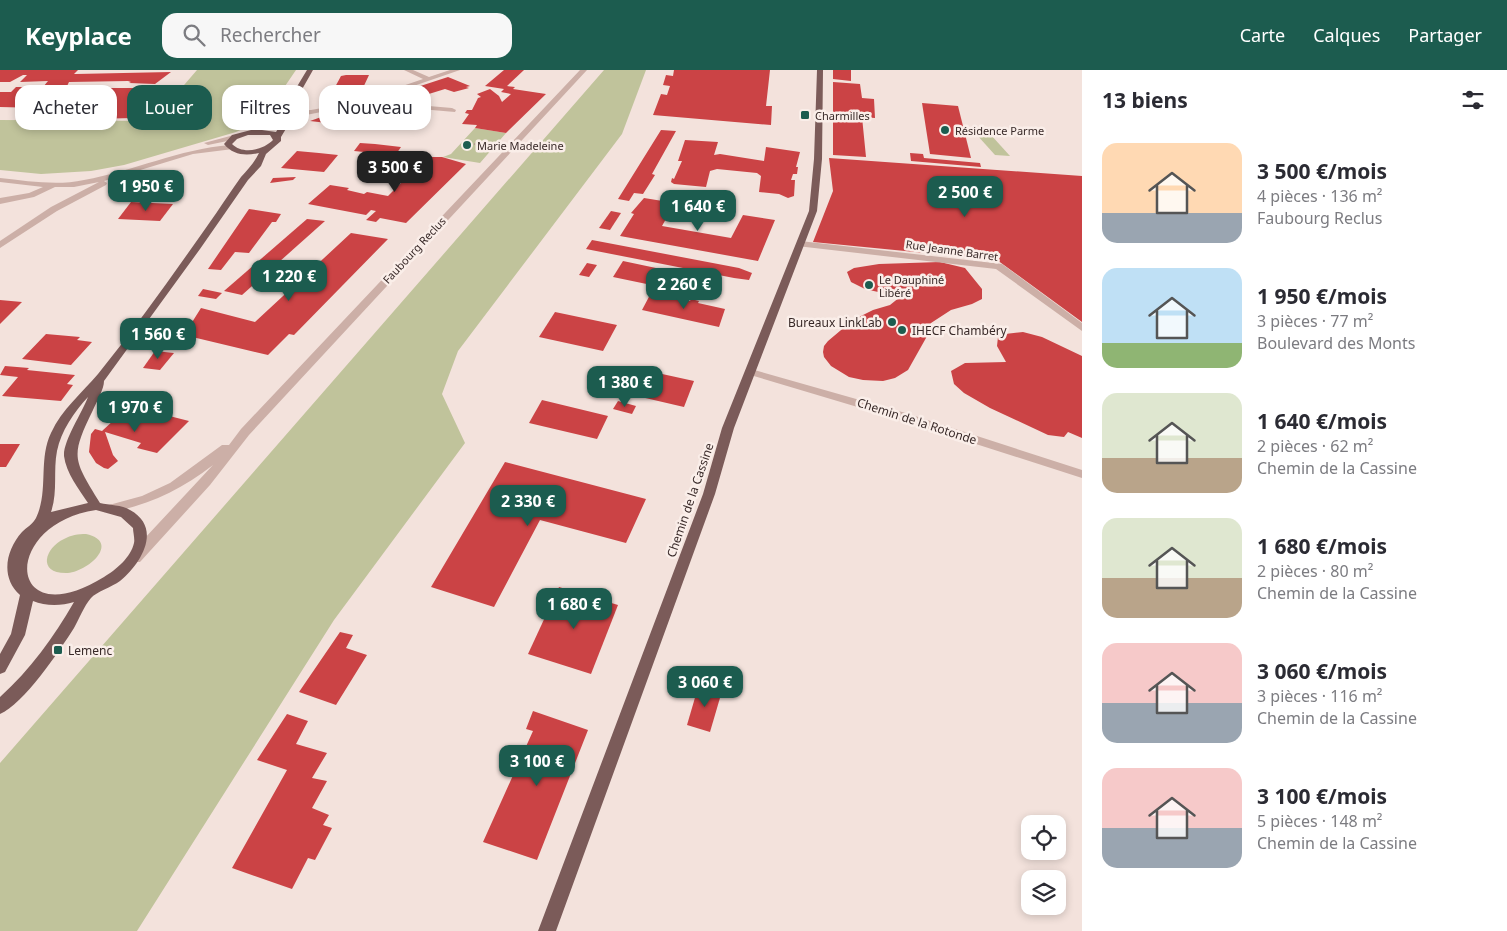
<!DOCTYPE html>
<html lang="fr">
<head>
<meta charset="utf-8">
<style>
  :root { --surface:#fff; --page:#f7f7f7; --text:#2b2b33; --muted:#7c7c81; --accent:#1c5c4f }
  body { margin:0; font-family:"Noto Sans",sans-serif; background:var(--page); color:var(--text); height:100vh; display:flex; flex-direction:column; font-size:19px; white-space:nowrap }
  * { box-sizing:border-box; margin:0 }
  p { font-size:16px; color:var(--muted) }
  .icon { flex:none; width:28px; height:28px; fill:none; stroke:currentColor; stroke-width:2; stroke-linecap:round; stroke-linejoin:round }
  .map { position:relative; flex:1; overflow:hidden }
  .details { display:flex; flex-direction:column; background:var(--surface); width:425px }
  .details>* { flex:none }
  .guide { position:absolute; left:15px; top:15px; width:475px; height:45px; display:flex; gap:10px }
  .buttons { position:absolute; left:1021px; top:745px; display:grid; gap:10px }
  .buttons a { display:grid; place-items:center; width:45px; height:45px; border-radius:10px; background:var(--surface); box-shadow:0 2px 8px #0003; font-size:25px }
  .price { position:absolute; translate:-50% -42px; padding:0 11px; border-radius:10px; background:var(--accent); color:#fff; font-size:16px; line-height:32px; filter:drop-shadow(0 1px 2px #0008) }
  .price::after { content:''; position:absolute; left:50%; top:30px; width:15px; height:11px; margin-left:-8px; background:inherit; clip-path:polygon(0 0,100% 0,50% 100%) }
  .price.current { background:#222; color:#fff }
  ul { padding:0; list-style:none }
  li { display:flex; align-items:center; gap:15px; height:125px; padding:0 20px }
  li span { display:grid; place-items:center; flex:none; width:140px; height:100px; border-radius:15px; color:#555 }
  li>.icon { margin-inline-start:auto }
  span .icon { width:60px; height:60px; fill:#fffc; stroke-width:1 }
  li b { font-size:21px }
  h2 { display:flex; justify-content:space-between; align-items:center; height:60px; padding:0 20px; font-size:21px }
  .pill { padding:0 18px; border-radius:15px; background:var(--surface); box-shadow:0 2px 8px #0003; font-size:18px; line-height:45px }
  .pill.current { background:var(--accent); color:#fff }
  header { display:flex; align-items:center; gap:30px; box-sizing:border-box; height:70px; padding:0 25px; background:var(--accent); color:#fff }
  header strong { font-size:24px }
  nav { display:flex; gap:28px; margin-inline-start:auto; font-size:18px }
  .search { width:350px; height:45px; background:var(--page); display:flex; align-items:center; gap:12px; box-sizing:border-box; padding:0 18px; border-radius:15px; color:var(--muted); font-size:19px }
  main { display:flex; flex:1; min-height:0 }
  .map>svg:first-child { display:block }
  .green { fill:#c0c39b }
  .building { fill:#cb4345 }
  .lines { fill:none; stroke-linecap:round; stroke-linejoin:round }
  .path { stroke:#b89891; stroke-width:2; stroke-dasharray:1 1; stroke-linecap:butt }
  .minor { fill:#ccafa7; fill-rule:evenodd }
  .major { fill:#7b5b59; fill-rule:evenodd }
  .poi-dot { fill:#1c5c4f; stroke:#faeee9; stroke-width:2 }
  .labels { text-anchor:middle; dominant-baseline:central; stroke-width:5; stroke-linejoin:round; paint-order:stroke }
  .far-poi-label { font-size:11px; fill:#382928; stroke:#faeee9; text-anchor:start }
  .far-street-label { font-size:11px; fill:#382928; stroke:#faeee9 }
  .poi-label { font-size:12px; fill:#382928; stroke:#faeee9; text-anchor:start }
  .street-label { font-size:12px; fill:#382928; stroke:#faeee9 }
</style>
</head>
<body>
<header>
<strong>Keyplace</strong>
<div class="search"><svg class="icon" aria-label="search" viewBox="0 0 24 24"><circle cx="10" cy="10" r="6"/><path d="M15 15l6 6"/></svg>Rechercher</div>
<nav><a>Carte</a><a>Calques</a><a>Partager</a></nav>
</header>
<main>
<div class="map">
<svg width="1082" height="861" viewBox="0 0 1082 861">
  <rect width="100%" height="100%" fill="#f3e2dc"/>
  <g class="green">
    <path d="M 197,0 L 296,0 L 266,44 L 256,53 L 236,62 L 124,95 L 91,101 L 41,104 L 0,100 L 0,50 L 153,51 Z"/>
    <path d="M 604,0 L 646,0 L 622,64 L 458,281 L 442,324 L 465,373 L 334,550 L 137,861 L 0,861 L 0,693 Z"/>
    <path d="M 475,58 L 506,63 L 480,93 L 443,87 L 451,84 Z"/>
    <path d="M 977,65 L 991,65 L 1010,86 L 995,85 Z"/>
    <path d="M 86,464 C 122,472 87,503 66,503 C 37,503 45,478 64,469 C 71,465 78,464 86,464 Z"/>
  </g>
  <g class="building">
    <path d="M 0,0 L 78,0 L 74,4 L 76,4 L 171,2 L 155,14 L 129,13 L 131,12 L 128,11 L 69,12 L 66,18 L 156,18 L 133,48 L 92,49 L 94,47 L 76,47 L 82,39 L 0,37 L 0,22 L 11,22 L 16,17 L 43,17 L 48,11 L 20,12 L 27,5 L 23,5 L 10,12 L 0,12 Z"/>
    <path d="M 504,0 L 524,0 L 507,16 L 515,17 L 513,19 L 546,24 L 506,63 L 475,58 L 477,55 L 462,54 L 469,44 L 465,43 L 467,40 L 472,40 L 478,28 L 481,27 L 477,24 L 490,19 L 499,26 L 502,32 L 511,24 L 501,22 L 504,19 L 485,16 Z"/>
    <path d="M 674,0 L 770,0 L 766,36 L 772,36 L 771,55 L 653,45 L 661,24 L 667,25 L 670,16 L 663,15 L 666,5 L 673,6 Z"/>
    <path d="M 833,0 L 851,0 L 851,11 L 833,9 Z"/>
    <path d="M 346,5 L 369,5 L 362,20 L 334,19 L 341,6 Z"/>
    <path d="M 448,7 L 470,16 L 466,17 L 469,18 L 454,22 L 445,19 L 419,27 L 402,22 Z"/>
    <path d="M 833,12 L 860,14 L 862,28 L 874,29 L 875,48 L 862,47 L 866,87 L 833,85 Z"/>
    <path d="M 922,33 L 958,36 L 971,88 L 930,84 Z"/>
    <path d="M 338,41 L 353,43 L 347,50 L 333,48 L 327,53 L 310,51 Z"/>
    <path d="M 661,60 L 676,61 L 652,104 L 655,105 L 643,124 L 634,123 L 629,131 L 618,129 Z"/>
    <path d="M 685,70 L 718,72 L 714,85 L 720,84 L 764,91 L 766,77 L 800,82 L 796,97 L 798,97 L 797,104 L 793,104 L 791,110 L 795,110 L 794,126 L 788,128 L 779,124 L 759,122 L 761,106 L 757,103 L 717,99 L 710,101 L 706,117 L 674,114 L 671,112 L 672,108 L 674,109 L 682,91 L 678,91 Z"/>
    <path d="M 360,73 L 375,74 L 401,77 L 390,93 L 371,92 L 358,90 L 364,82 L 354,81 Z"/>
    <path d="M 297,81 L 319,83 L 338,85 L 324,102 L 281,98 Z"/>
    <path d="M 910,83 L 923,84 L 924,88 L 980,93 L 981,97 L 911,91 Z"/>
    <path d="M 427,87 L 442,87 L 466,94 L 406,153 L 380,148 L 376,152 L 366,150 L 376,141 L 371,140 L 366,145 L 308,134 L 330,115 L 349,118 L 347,120 L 364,124 L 367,122 L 388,126 Z"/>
    <path d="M 829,88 L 1082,106 L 1082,252 L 997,190 L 813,172 L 833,121 Z"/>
    <path d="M 296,107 L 293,110 L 270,113 L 273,108 Z"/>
    <path d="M 644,128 L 675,133 L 662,156 L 731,168 L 743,145 L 775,150 L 758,191 L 620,166 L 634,144 L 631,143 Z"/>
    <path d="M 131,132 L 173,134 L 160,151 L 118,149 Z"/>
    <path d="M 249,139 L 281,144 L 276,152 L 272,152 L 249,183 L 235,182 L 221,200 L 208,199 Z"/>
    <path d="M 611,141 L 621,143 L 610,160 L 599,158 Z"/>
    <path d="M 307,149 L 325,151 L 242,225 L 224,221 Z"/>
    <path d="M 351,163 L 388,169 L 294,265 L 289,264 L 268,285 L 184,265 L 201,238 L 255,252 Z"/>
    <path d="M 592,170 L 739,198 L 752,203 L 749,210 L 734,208 L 586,179 Z"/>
    <path d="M 623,191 L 656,198 L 688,204 L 680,221 L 675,220 L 673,221 L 660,219 L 661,217 L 613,207 Z"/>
    <path d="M 940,192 L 965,198 L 982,219 L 982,229 L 972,234 L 951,240 L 931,253 L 926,268 L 908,300 L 895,308 L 883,311 L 863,310 L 849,307 L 831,296 L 824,287 L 823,282 L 824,276 L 828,271 L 853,250 L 873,240 L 890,235 L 900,227 L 865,219 L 851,212 L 847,202 L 854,198 L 879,194 Z"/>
    <path d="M 587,193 L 597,195 L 589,207 L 579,205 Z"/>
    <path d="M 203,219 L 222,223 L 216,229 L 198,226 Z"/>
    <path d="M 651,223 L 690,231 L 691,229 L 699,231 L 698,233 L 725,239 L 719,257 L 642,240 Z"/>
    <path d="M 0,230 L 22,232 L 0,254 Z"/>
    <path d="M 555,242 L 617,255 L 603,281 L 539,267 Z"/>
    <path d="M 1023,262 L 1042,267 L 1082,286 L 1082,368 L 1068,362 L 1064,367 L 1048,365 L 990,338 L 964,323 L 954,314 L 951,301 L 965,293 L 1006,292 L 997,276 L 998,267 L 1005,264 Z"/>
    <path d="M 46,264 L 80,267 L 77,270 L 92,272 L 71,295 L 22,289 Z"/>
    <path d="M 155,281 L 174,283 L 160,300 L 143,298 Z"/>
    <path d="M 5,296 L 29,298 L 27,300 L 75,305 L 67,314 L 73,315 L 61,331 L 2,326 L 18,307 L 0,305 Z"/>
    <path d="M 653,302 L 694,311 L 684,337 L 641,327 Z"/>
    <path d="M 542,330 L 608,346 L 597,369 L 529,353 Z"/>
    <path d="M 618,331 L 636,336 L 632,344 L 613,339 Z"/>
    <path d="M 134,337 L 189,351 L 157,383 L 137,378 L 141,373 L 105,362 L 113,385 L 118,391 L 108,399 L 104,398 L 96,393 L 89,382 L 91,364 L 95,359 L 102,361 L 127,338 L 132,340 Z"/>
    <path d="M 0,374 L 20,374 L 6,397 L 0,397 Z"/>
    <path d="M 505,392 L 646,429 L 626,473 L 540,450 L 494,537 L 431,517 Z"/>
    <path d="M 559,517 L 618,535 L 591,604 L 528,584 Z"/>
    <path d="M 340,562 L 353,565 L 346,578 L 367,585 L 336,635 L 299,622 Z"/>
    <path d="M 699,614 L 722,621 L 710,662 L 687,655 Z"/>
    <path d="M 533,641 L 588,660 L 537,790 L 483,772 L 533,661 L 526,659 Z"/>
    <path d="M 287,644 L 308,651 L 296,674 L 327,683 L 312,708 L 327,711 L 312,738 L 329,745 L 323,755 L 332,758 L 315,790 L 308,788 L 292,819 L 232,798 L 287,700 L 257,690 Z"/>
  </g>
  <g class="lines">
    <path class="path" d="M 474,74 L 482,75"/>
    <g class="minor">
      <path d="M 404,0 L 413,0 L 429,7 L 450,0 L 460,0 L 370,31 L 452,38 L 456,40 L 455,42 L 362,34 L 306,45 L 284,46 L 280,44 C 288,39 301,41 311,40 C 349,34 386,22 423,9 Z"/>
      <path d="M 580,0 L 587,0 L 249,365 L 210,415 L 140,492 L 130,492 L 128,488 L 130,484 L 213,395 C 182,419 151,434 113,442 L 109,441 L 107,438 L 109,435 L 142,426 L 170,413 L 222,375 L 229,375 L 241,359 Z"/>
      <path d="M 234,65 L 237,65 L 237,69 L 208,75 L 204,73 Z"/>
      <path d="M 230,75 L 233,75 L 233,79 L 193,84 L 104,111 L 107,113 L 106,115 L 57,141 L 0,178 L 0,171 L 51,137 L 99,112 L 74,117 L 55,117 L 34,127 L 0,134 L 0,128 L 29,123 L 43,117 L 0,112 L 0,108 C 28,111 57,116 84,110 C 134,101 179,79 230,75 Z"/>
      <path d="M 800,171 L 1002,194 L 1082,253 L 1082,261 L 996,199 L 797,176 L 797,172 Z"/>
      <path d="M 751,299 L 909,344 L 1082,400 L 1082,408 L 901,350 L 747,304 L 746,302 L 747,300 Z"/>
    </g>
    <g class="major">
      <path d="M 307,0 L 313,0 L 288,44 L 287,57 L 281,67 L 281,71 L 266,84 L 261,96 L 248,110 L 200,179 L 104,311 C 104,319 97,331 93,340 C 70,387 73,389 100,433 C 109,435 122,435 130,440 C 163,458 141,494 120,511 C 112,517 96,522 91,528 C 84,536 79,549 74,558 C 60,580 23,635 0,644 L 0,627 C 30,600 54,567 74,532 C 61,536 45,536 33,531 L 25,565 L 5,602 L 0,604 L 0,584 L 11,564 L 20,525 C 0,507 6,480 22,462 C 27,457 33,454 36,448 C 49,421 38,390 51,363 C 62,339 82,323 98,304 C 140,252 179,196 217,142 C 225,130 233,118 241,107 C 248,99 254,93 259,83 C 245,86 233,85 224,74 L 232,65 L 251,60 L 281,43 ZM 280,49 L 279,57 L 276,62 L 262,60 ZM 248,65 L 270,65 L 273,70 C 263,80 243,85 232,74 L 237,69 ZM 88,327 C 82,343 63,371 64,386 C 66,403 79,419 88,433 L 51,442 C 58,422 53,401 57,381 C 61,361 74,342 88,327 ZM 96,440 L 121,447 L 133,458 C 133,462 135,469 134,473 C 131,487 116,500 104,507 C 6,567 0,454 96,440 Z"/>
      <path d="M 817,0 L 823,0 L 822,89 L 817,141 L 734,358 L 715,424 L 556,861 L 538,861 L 703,424 L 722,358 L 809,141 L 814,89 Z"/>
    </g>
  </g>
  <g class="poi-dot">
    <rect x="800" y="40" width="10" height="10" rx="2.5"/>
    <circle cx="945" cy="60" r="5"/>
    <circle cx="467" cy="75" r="5"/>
    <circle cx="869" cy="215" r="5"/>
    <circle cx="892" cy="252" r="5"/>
    <circle cx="902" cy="260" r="5"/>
    <rect x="53" y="575" width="10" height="10" rx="2.5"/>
  </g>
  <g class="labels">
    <g class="far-poi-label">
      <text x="815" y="45">Charmilles</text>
      <text x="955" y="60">Résidence Parme</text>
      <text x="477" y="75">Marie Madeleine</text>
      <text x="879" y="209">Le Dauphiné<tspan x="879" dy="13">Libéré</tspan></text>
    </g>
    <g class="far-street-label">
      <text transform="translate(414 180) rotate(-47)">Faubourg Reclus</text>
      <text transform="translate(952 180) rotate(8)">Rue Jeanne Barret</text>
    </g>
    <g class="poi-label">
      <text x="882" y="252" text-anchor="end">Bureaux LinkLab</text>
      <text x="912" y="260">IHECF Chambéry</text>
      <text x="68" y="580">Lemenc</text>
    </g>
    <g class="street-label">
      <text transform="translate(917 351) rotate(18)">Chemin de la Rotonde</text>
      <text transform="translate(690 430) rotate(-71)">Chemin de la Cassine</text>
    </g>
  </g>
</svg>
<div class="buttons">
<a><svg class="icon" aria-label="locate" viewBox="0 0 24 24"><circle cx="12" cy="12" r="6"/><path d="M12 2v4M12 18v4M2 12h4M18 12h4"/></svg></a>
<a><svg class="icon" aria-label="layers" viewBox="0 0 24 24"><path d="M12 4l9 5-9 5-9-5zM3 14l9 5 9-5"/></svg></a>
</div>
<b class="price current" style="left:395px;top:123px">3 500 €</b>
<b class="price" style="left:146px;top:142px">1 950 €</b>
<b class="price" style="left:965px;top:148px">2 500 €</b>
<b class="price" style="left:698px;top:162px">1 640 €</b>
<b class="price" style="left:289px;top:232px">1 220 €</b>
<b class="price" style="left:684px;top:240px">2 260 €</b>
<b class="price" style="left:158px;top:290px">1 560 €</b>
<b class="price" style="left:625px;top:338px">1 380 €</b>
<b class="price" style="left:135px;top:363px">1 970 €</b>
<b class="price" style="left:528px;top:457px">2 330 €</b>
<b class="price" style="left:574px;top:560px">1 680 €</b>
<b class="price" style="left:705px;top:638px">3 060 €</b>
<b class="price" style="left:537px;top:717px">3 100 €</b>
<div class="guide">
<a class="pill">Acheter</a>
<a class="pill current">Louer</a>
<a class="pill">Filtres</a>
<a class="pill">Nouveau</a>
</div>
</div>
<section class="details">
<h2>13 biens<svg class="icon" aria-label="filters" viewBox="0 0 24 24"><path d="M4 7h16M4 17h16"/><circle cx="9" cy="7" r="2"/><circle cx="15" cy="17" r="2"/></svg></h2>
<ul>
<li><span style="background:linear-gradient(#ffd9b3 70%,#9aa5b1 0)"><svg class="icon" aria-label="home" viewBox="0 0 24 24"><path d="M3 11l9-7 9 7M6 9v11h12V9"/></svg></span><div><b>3 500 €/mois</b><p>4 pièces · 136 m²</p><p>Faubourg Reclus</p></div></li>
<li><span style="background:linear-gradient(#bfe0f5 75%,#8fb573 0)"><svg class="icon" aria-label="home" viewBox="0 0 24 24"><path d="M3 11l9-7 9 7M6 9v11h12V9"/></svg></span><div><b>1 950 €/mois</b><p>3 pièces · 77 m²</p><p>Boulevard des Monts</p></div></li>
<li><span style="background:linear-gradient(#dfe7d0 65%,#b9a48a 0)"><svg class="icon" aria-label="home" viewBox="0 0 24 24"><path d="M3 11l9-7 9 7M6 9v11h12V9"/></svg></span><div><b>1 640 €/mois</b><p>2 pièces · 62 m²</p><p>Chemin de la Cassine</p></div></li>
<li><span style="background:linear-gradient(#dfe7d0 60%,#b9a48a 0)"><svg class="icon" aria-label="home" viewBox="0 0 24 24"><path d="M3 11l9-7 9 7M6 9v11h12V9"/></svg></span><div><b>1 680 €/mois</b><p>2 pièces · 80 m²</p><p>Chemin de la Cassine</p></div></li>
<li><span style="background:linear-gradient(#f6c9c9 60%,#9aa5b1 0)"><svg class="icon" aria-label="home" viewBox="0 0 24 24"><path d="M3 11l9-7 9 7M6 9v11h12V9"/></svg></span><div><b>3 060 €/mois</b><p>3 pièces · 116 m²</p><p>Chemin de la Cassine</p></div></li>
<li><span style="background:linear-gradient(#f6c9c9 60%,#9aa5b1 0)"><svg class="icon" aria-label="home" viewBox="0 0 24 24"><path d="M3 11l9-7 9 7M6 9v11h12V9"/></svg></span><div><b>3 100 €/mois</b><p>5 pièces · 148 m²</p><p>Chemin de la Cassine</p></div></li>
</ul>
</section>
</main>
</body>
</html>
